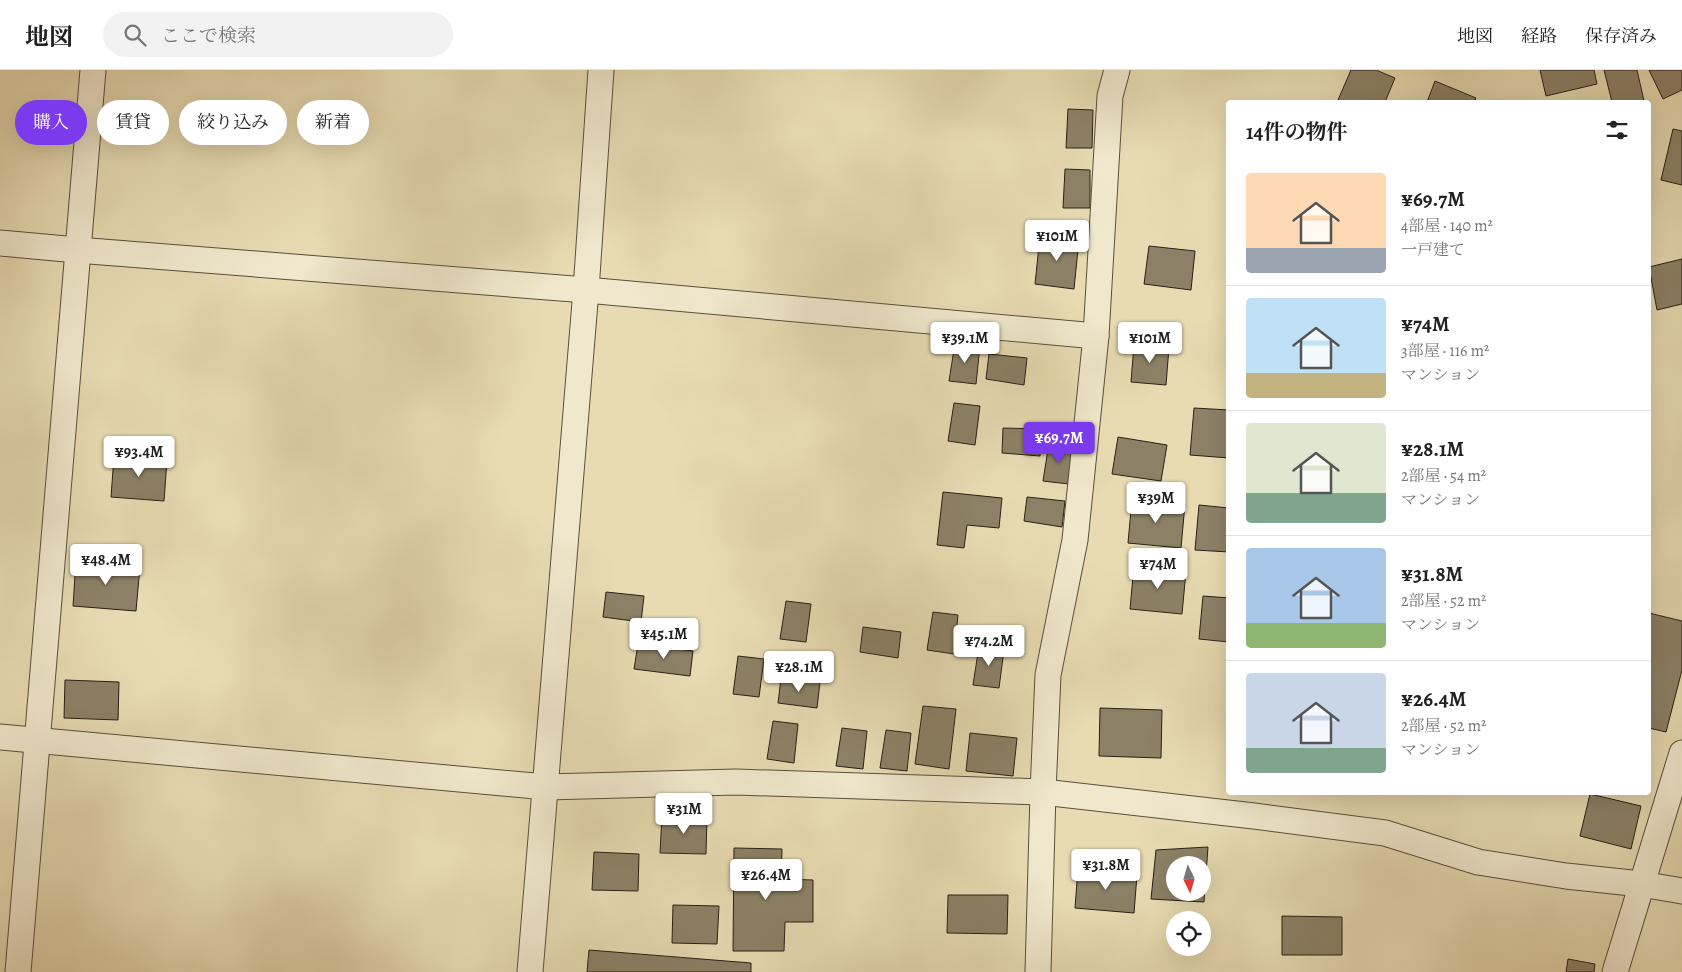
<!DOCTYPE html>
<html lang="ja">
<head>
<meta charset="utf-8">
<style>
  :root { --surface:#fff; --page:#f2f2f2; --text:#222; --muted:#767676; --line:#e0e0e0; --accent:#7c3aed }
  body { margin:0; font-family:Alegreya,"Noto Serif JP",serif; background:var(--page); color:var(--text); height:100vh; display:flex; flex-direction:column; font-size:19px; white-space:nowrap }
  * { box-sizing:border-box; margin:0 }
  p { font-size:16px; color:var(--muted) }
  .icon { flex:none; width:28px; height:28px; fill:none; stroke:currentColor; stroke-width:2; stroke-linecap:round; stroke-linejoin:round }
  .map { position:relative; flex:1; overflow:hidden }
  .panel { position:absolute; left:1226px; top:30px; width:425px; height:695px; display:flex; flex-direction:column; background:var(--surface); border-radius:5px; box-shadow:0 5px 20px #0002 }
  .panel>* { flex:none }
  .top-card { position:absolute; left:15px; top:30px; width:475px; height:45px; display:flex; gap:10px }
  .needle { width:32px; rotate:175deg }
  .buttons { position:absolute; left:1166px; top:786px; display:grid; gap:10px }
  .buttons a { display:grid; place-items:center; width:45px; height:45px; border-radius:50%; background:var(--surface); box-shadow:0 5px 20px #0002; font-size:25px }
  .price { position:absolute; translate:-50% -42px; padding:0 11px; border-radius:5px; background:#fff; color:#222; font-size:16px; line-height:32px; filter:drop-shadow(0 1px 2px #0008) }
  .price::after { content:''; position:absolute; left:50%; top:30px; width:15px; height:11px; margin-left:-8px; background:inherit; clip-path:polygon(0 0,100% 0,50% 100%) }
  .price.active { background:var(--accent); color:#fff }
  ul { padding:0; list-style:none }
  li { display:flex; align-items:center; gap:15px; height:125px; padding:0 20px }
  li+li { border-top:1px solid var(--line) }
  li span { display:grid; place-items:center; flex:none; width:140px; height:100px; border-radius:5px; color:#555 }
  li>.icon { margin-inline-start:auto }
  span .icon { width:60px; height:60px; fill:#fffc; stroke-width:1 }
  li b { font-size:21px }
  h2 { display:flex; justify-content:space-between; align-items:center; height:60px; padding:0 20px; font-size:21px }
  .tag { padding:0 18px; border-radius:22px; background:var(--surface); box-shadow:0 5px 20px #0002; font-size:18px; line-height:45px }
  .tag.active { background:var(--accent); color:#fff }
  header { display:flex; align-items:center; gap:30px; box-sizing:border-box; height:70px; padding:0 25px; background:var(--surface); border-bottom:1px solid var(--line) }
  header strong { font-size:24px }
  nav { display:flex; gap:28px; margin-inline-start:auto; font-size:18px }
  .search { width:350px; height:45px; background:var(--page); display:flex; align-items:center; gap:12px; box-sizing:border-box; padding:0 18px; border-radius:28px; color:var(--muted); font-size:19px }
  .map>svg:first-child { display:block }
  .building { fill:#8c8167; stroke:#282016; fill-rule:evenodd }
  .lines { fill:none; stroke-linecap:round; stroke-linejoin:round }
  .street-casing { stroke:#584f3d; stroke-width:27 }
  .street { stroke:#f0e8cd; stroke-width:25 }
</style>
</head>
<body>
<header>
<strong>地図</strong>
<div class="search"><svg class="icon" aria-label="search" viewBox="0 0 24 24"><circle cx="10" cy="10" r="6"/><path d="M15 15l6 6"/></svg>ここで検索</div>
<nav><a>地図</a><a>経路</a><a>保存済み</a></nav>
</header>
<div class="map">
<svg width="1682" height="902" viewBox="0 0 1682 902">
  <rect width="100%" height="100%" fill="#e8dbb2"/>
  <filter id="stains"><feTurbulence type="fractalNoise" baseFrequency=".004" numOctaves="4"/><feColorMatrix values="0 0 0 0 .2 0 0 0 0 .09 0 0 0 0 .02 0 0 0 .5 -.17"/></filter>
  <radialGradient id="worn" r=".72"><stop offset=".6" stop-color="#630" stop-opacity="0"/><stop offset="1" stop-color="#630" stop-opacity=".3"/></radialGradient>
  <g class="building">
    <path d="M 1351,0 L 1376,0 L 1395,8 L 1385,32 L 1345,32 L 1338,30 Z"/>
    <path d="M 1540,0 L 1594,0 L 1597,14 L 1546,26 Z"/>
    <path d="M 1604,0 L 1637,0 L 1644,31 L 1637,32 L 1612,32 Z"/>
    <path d="M 1649,0 L 1682,0 L 1682,20 L 1663,29 Z"/>
    <path d="M 1435,11 L 1476,28 L 1474,32 L 1427,32 Z"/>
    <path d="M 1068,39 L 1093,40 L 1092,78 L 1066,78 Z"/>
    <path d="M 1673,59 L 1682,61 L 1682,115 L 1661,110 Z"/>
    <path d="M 1065,99 L 1090,100 L 1090,138 L 1063,138 Z"/>
    <path d="M 1040,166 L 1079,170 L 1074,219 L 1035,214 Z"/>
    <path d="M 1149,176 L 1195,181 L 1191,220 L 1144,214 Z"/>
    <path d="M 1682,189 L 1682,234 L 1657,240 L 1649,197 Z"/>
    <path d="M 955,273 L 980,276 L 976,314 L 949,311 Z"/>
    <path d="M 1134,274 L 1169,277 L 1166,315 L 1131,312 Z"/>
    <path d="M 989,284 L 1027,288 L 1024,315 L 986,309 Z"/>
    <path d="M 954,333 L 980,336 L 975,375 L 948,371 Z"/>
    <path d="M 1194,338 L 1229,340 L 1229,388 L 1190,385 Z"/>
    <path d="M 1003,358 L 1041,359 L 1040,386 L 1002,383 Z"/>
    <path d="M 1118,367 L 1167,375 L 1161,411 L 1112,404 Z"/>
    <path d="M 1049,373 L 1074,376 L 1069,414 L 1043,411 Z"/>
    <path d="M 114,386 L 167,390 L 164,431 L 111,427 Z"/>
    <path d="M 943,422 L 1002,428 L 999,458 L 967,455 L 964,478 L 937,475 Z"/>
    <path d="M 1027,427 L 1065,431 L 1062,457 L 1024,451 Z"/>
    <path d="M 1132,429 L 1185,434 L 1181,478 L 1128,473 Z"/>
    <path d="M 1199,435 L 1229,438 L 1229,482 L 1195,480 Z"/>
    <path d="M 76,491 L 140,496 L 136,541 L 73,536 Z"/>
    <path d="M 1134,496 L 1186,501 L 1182,544 L 1130,539 Z"/>
    <path d="M 606,522 L 644,526 L 641,552 L 603,547 Z"/>
    <path d="M 1203,526 L 1229,528 L 1229,572 L 1199,569 Z"/>
    <path d="M 786,531 L 811,534 L 806,572 L 780,569 Z"/>
    <path d="M 933,542 L 958,545 L 954,584 L 927,580 Z"/>
    <path d="M 1649,543 L 1682,551 L 1682,600 L 1666,662 L 1649,658 Z"/>
    <path d="M 863,557 L 901,562 L 898,588 L 860,582 Z"/>
    <path d="M 638,574 L 693,581 L 690,606 L 634,599 Z"/>
    <path d="M 979,576 L 1004,580 L 999,618 L 973,615 Z"/>
    <path d="M 738,586 L 764,589 L 759,627 L 733,624 Z"/>
    <path d="M 781,608 L 820,612 L 817,638 L 778,633 Z"/>
    <path d="M 65,610 L 119,612 L 118,650 L 64,648 Z"/>
    <path d="M 923,636 L 956,639 L 949,699 L 915,694 Z"/>
    <path d="M 1100,638 L 1162,640 L 1161,688 L 1099,686 Z"/>
    <path d="M 773,651 L 798,654 L 794,693 L 767,689 Z"/>
    <path d="M 842,658 L 867,661 L 863,699 L 836,696 Z"/>
    <path d="M 886,660 L 911,663 L 907,701 L 880,698 Z"/>
    <path d="M 970,663 L 1017,668 L 1013,706 L 966,701 Z"/>
    <path d="M 1590,724 L 1641,736 L 1631,779 L 1580,766 Z"/>
    <path d="M 662,745 L 707,746 L 706,784 L 660,783 Z"/>
    <path d="M 1208,777 L 1204,832 L 1151,829 L 1156,780 ZM 1175,795 L 1202,795 L 1202,822 L 1175,822 Z"/>
    <path d="M 734,778 L 782,779 L 781,809 L 813,810 L 813,852 L 785,852 L 784,881 L 733,881 Z"/>
    <path d="M 594,782 L 639,784 L 638,821 L 592,820 Z"/>
    <path d="M 1078,799 L 1137,805 L 1134,843 L 1075,838 Z"/>
    <path d="M 948,825 L 1008,825 L 1007,864 L 947,863 Z"/>
    <path d="M 673,835 L 719,836 L 717,874 L 672,873 Z"/>
    <path d="M 1282,846 L 1342,847 L 1342,885 L 1282,885 Z"/>
    <path d="M 589,880 L 751,893 L 751,902 L 587,902 Z"/>
    <path d="M 1568,889 L 1595,894 L 1594,902 L 1566,902 Z"/>
  </g>
  <g class="lines">
    <g class="street-casing">
      <g id="street">
        <path d="M 0,173 L 77,180 L 586,220 L 1096,266"/>
        <path d="M 0,667 L 546,717 L 736,712 L 1043,722 L 1254,746 L 1385,763 L 1478,792 L 1566,806 L 1641,814 L 1682,821"/>
        <path d="M 18,902 L 93,0"/>
        <path d="M 530,902 L 586,220 L 601,0"/>
        <path d="M 1038,902 L 1043,722 L 1048,605 L 1075,470 L 1096,266 L 1110,26 L 1117,0"/>
        <path d="M 1615,902 L 1682,683"/>
      </g>
    </g>
    <use href="#street" class="street"/>
  </g>
  <rect width="100%" height="100%" filter="url(#stains)"/>
  <rect width="100%" height="100%" fill="url(#worn)"/>
</svg>
<div class="buttons">
<a><svg class="needle" viewBox="-14 -14 28 28"><path d="M0-13l5 13h-10z" fill="#e53935"/><path d="M0 13l5-13h-10z" fill="#767676"/></svg></a>
<a><svg class="icon" aria-label="locate" viewBox="0 0 24 24"><circle cx="12" cy="12" r="6"/><path d="M12 2v4M12 18v4M2 12h4M18 12h4"/></svg></a>
</div>
<b class="price" style="left:1057px;top:192px">¥101M</b>
<b class="price" style="left:965px;top:294px">¥39.1M</b>
<b class="price" style="left:1150px;top:294px">¥101M</b>
<b class="price active" style="left:1059px;top:394px">¥69.7M</b>
<b class="price" style="left:139px;top:408px">¥93.4M</b>
<b class="price" style="left:1156px;top:454px">¥39M</b>
<b class="price" style="left:106px;top:516px">¥48.4M</b>
<b class="price" style="left:1158px;top:520px">¥74M</b>
<b class="price" style="left:664px;top:590px">¥45.1M</b>
<b class="price" style="left:989px;top:597px">¥74.2M</b>
<b class="price" style="left:799px;top:623px">¥28.1M</b>
<b class="price" style="left:684px;top:765px">¥31M</b>
<b class="price" style="left:1106px;top:821px">¥31.8M</b>
<b class="price" style="left:766px;top:831px">¥26.4M</b>
<div class="top-card">
<a class="tag active">購入</a>
<a class="tag">賃貸</a>
<a class="tag">絞り込み</a>
<a class="tag">新着</a>
</div>
<section class="panel">
<h2>14件の物件<svg class="icon" aria-label="filters" viewBox="0 0 24 24"><path d="M4 7h16M4 17h16"/><circle cx="9" cy="7" r="2"/><circle cx="15" cy="17" r="2"/></svg></h2>
<ul>
<li><span style="background:linear-gradient(#ffd9b3 75%,#9aa5b1 0)"><svg class="icon" aria-label="home" viewBox="0 0 24 24"><path d="M3 11l9-7 9 7M6 9v11h12V9"/></svg></span><div><b>¥69.7M</b><p>4部屋 · 140 m²</p><p>一戸建て</p></div></li>
<li><span style="background:linear-gradient(#bfe0f5 75%,#c2b280 0)"><svg class="icon" aria-label="home" viewBox="0 0 24 24"><path d="M3 11l9-7 9 7M6 9v11h12V9"/></svg></span><div><b>¥74M</b><p>3部屋 · 116 m²</p><p>マンション</p></div></li>
<li><span style="background:linear-gradient(#dfe7d0 70%,#7fa58c 0)"><svg class="icon" aria-label="home" viewBox="0 0 24 24"><path d="M3 11l9-7 9 7M6 9v11h12V9"/></svg></span><div><b>¥28.1M</b><p>2部屋 · 54 m²</p><p>マンション</p></div></li>
<li><span style="background:linear-gradient(#a9c7e8 75%,#8fb573 0)"><svg class="icon" aria-label="home" viewBox="0 0 24 24"><path d="M3 11l9-7 9 7M6 9v11h12V9"/></svg></span><div><b>¥31.8M</b><p>2部屋 · 52 m²</p><p>マンション</p></div></li>
<li><span style="background:linear-gradient(#c9d6e8 75%,#7fa58c 0)"><svg class="icon" aria-label="home" viewBox="0 0 24 24"><path d="M3 11l9-7 9 7M6 9v11h12V9"/></svg></span><div><b>¥26.4M</b><p>2部屋 · 52 m²</p><p>マンション</p></div></li>
</ul>
</section>
</div>
</body>
</html>
